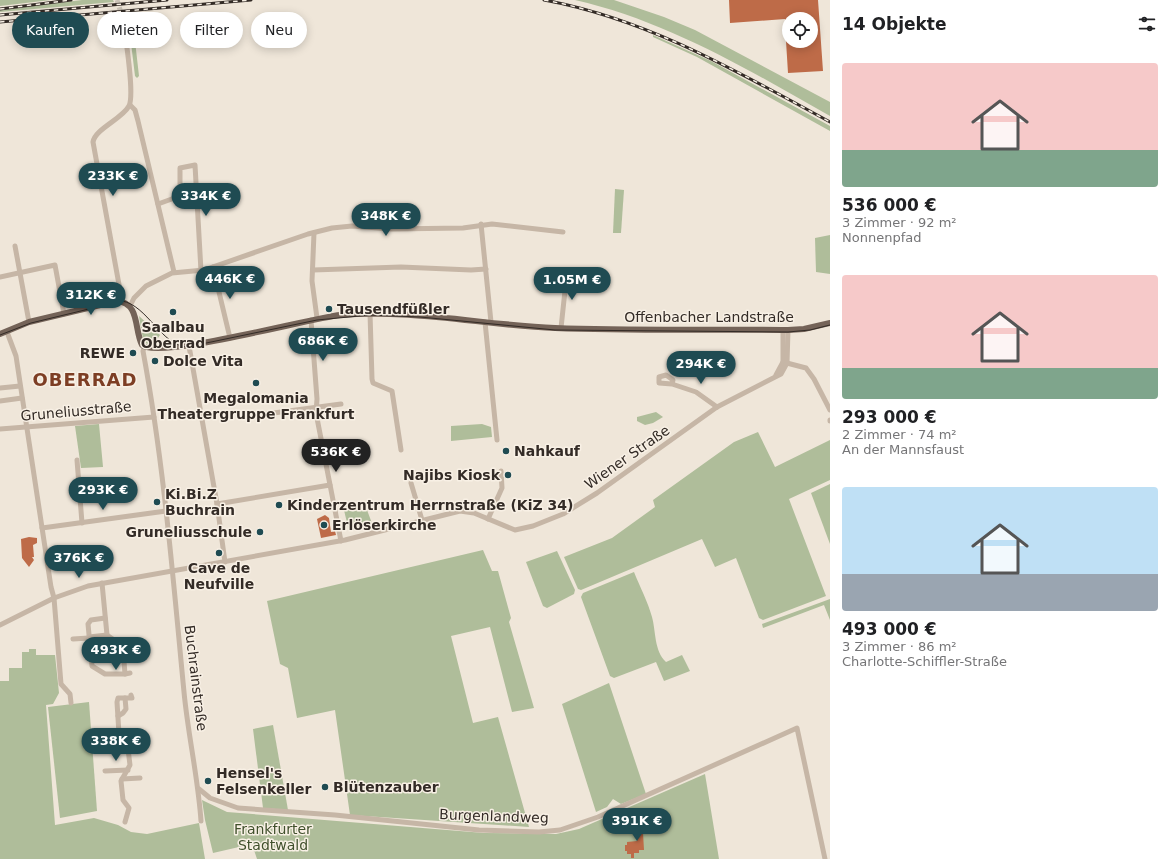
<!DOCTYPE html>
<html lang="de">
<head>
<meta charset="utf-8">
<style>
  :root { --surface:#fff; --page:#f2f2f2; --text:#202124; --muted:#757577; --accent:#1f4b52 }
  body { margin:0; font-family:"DejaVu Sans",sans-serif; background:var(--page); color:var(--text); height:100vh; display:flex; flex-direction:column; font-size:15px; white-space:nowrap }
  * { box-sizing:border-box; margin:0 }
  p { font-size:13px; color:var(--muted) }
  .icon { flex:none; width:22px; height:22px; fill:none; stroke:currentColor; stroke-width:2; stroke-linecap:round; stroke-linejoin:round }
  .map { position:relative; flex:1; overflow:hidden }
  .side { display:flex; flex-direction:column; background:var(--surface); width:340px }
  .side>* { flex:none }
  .banner { position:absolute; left:12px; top:12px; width:380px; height:36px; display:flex; gap:8px }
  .controls { position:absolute; left:782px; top:12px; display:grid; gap:8px }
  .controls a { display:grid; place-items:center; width:36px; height:36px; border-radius:50%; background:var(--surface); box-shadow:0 2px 10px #0003; font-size:20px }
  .price { position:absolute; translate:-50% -34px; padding:0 9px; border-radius:14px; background:var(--accent); color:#fff; font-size:13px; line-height:26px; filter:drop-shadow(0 1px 2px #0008) }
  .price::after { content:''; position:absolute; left:50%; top:24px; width:12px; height:9px; margin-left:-6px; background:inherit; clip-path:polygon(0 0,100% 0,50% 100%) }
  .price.current { background:#222; color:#fff }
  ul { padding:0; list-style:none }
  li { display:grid; align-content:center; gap:8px; height:212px; padding:0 12px }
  li span { display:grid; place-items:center; height:124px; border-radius:4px; color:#555 }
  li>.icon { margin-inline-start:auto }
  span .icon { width:72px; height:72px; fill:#fffc; stroke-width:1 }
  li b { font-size:17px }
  h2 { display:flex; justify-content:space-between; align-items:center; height:48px; padding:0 12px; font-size:17px }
  .chip { padding:0 14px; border-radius:18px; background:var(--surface); box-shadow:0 2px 10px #0003; font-size:14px; line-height:36px }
  .chip.current { background:var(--accent); color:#fff }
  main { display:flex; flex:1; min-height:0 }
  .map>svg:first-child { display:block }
  .green { fill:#afbd9a }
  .building { fill:#be6b48 }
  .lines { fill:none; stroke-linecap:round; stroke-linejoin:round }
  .minor-tunnel { stroke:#c9c1b5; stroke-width:5; stroke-dasharray:5 2.5; stroke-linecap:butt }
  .minor { stroke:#c6b6a6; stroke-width:5 }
  .major { stroke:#746358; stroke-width:6 }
  .tram { stroke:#332b26; stroke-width:1 }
  .rail-casing { stroke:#332b26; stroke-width:3 }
  .rail { stroke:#f8f0e5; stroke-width:1.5; stroke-dasharray:4.5; stroke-linecap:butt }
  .poi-dot { fill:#1f4b52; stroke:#f8f0e5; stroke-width:1.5 }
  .labels { text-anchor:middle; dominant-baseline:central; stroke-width:3; stroke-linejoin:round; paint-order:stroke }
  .poi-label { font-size:14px; font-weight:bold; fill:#332b26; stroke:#f8f0e5; text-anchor:start }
  .street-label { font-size:14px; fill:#332b26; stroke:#f8f0e5 }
  .park-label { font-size:14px; fill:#40502c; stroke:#f8f0e5 }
  .district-label { font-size:18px; font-weight:bold; letter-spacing:1px; fill:#7d3e24; stroke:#f8f0e5 }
</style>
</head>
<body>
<main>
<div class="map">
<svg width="830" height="859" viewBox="0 0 830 859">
  <rect width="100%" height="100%" fill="#efe6d9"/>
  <g class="green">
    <path d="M 0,0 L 51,0 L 0,6 Z"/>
    <path d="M 82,0 L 113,0 L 114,2 L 0,12 L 0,10 Z"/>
    <path d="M 575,0 L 614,0 L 664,17 L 695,30 L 830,102 L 830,116 C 749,70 667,21 575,0 Z"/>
    <path d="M 128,18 L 133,19 L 136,24 L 134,32 L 139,76 L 137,78 L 135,76 Z"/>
    <path d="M 653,35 L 711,61 L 830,126 L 830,131 L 697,57 L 653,37 Z"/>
    <path d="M 615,189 L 624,190 L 621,233 L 613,233 Z"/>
    <path d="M 830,235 L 830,274 L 816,272 L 815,238 Z"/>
    <path d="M 139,316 L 160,335 L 153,345 L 147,344 L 143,339 Z"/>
    <path d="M 656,412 L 663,417 L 653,423 L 645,425 L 637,421 L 637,417 Z"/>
    <path d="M 99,424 L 103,467 L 81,468 L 75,426 Z"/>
    <path d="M 482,424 L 491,427 L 492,437 L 451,441 L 451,426 Z"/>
    <path d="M 758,432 L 775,467 L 830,440 L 830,480 L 789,499 L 826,596 L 763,620 L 759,618 L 736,558 L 715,567 L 702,539 L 581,590 L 578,589 L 564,557 L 612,538 L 655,507 L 653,500 L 734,442 Z"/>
    <path d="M 830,484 L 830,544 L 811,493 Z"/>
    <path d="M 364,502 L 373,526 L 349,531 L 343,506 Z"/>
    <path d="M 483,550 L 492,571 L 498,571 L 511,618 L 509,622 L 534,708 L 512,712 L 490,627 L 451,636 L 473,723 L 498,717 L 529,827 L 350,815 L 335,710 L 297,718 L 288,668 L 280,664 L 267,601 Z"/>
    <path d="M 557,551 L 575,590 L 574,594 L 547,608 L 543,606 L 526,562 Z"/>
    <path d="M 634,572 C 640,587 648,602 652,617 C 656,631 654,651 666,662 L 682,655 L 690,671 L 664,681 L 656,662 L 614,678 L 610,676 L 581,597 L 583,593 Z"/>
    <path d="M 830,599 L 830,620 L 824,605 L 763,628 L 762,624 Z"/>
    <path d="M 29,649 L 36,649 L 36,655 L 55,655 L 59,693 L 53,704 L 46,705 L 55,825 L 94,818 L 118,825 L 131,832 L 147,834 L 199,823 L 205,859 L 0,859 L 0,681 L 9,681 L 9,668 L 22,668 L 22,652 L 29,652 Z"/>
    <path d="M 609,683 L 646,794 L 621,804 L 613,799 L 607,807 L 596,812 L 562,704 Z"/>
    <path d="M 89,702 L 97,811 L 60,818 L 48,707 Z"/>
    <path d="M 273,725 L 288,810 L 263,808 L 253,729 Z"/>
    <path d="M 705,774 L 719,859 L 257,859 L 252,844 L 213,853 L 205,820 L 202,800 L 227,812 L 484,833 L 556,834 L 579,829 Z"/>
  </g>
  <g class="building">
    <path d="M 729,0 L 818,0 L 823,71 L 788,73 L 786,41 L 811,41 L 811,19 L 789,19 L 789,34 L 786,34 L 785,19 L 730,23 Z"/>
    <path d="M 325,515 L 329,518 L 331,532 L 335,531 L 336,535 L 321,538 L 317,519 Z"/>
    <path d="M 29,537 L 37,538 L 37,543 L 33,545 L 34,557 L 32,557 L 34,560 L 29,567 L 22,558 L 21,539 Z"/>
    <path d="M 648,826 L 648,832 L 643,833 L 644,850 L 639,850 L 639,853 L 634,853 L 634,858 L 631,858 L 631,854 L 627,854 L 627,851 L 625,851 L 625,845 L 627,845 L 627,842 L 637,841 L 636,827 Z"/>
  </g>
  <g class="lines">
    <path class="minor-tunnel" d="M 117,0 L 123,19"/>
    <g class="minor">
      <path d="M 130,105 L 135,110 L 138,121 L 174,272"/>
      <path d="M 158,204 L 180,196 L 180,168 L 195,165 L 201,271"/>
      <path d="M 481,224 L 491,322"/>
      <path d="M 314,233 L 312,281 L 317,318"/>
      <path d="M 15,246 L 29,322"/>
      <path d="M 213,267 L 230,338"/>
      <path d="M 313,270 L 401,267 L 471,270 L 486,269"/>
      <path d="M 0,277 L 55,265 L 64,314"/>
      <path d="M 122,301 L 93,142 C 95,129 122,119 129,106 C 135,94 125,35 123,19"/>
      <path d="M 130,306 L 134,298 L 146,286 L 172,273 L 204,270 L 308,234 L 332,228 L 352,226 L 392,229 L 463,228 L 492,224 L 563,232"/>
      <path d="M 370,313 L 372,379 L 373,383 L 392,391 L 401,450"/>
      <path d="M 311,320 L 317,399 L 316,413 L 341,541"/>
      <path d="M 485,322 L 497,440"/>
      <path d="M 561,328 L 567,272"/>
      <path d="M 7,332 L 16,356 L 51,587 L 54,598 L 61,684 L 70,694 L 71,703"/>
      <path d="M 189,346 L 217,504 L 225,562"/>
      <path d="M 144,348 L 143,351 C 164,464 173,578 184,692 C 188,735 198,777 201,821"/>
      <path d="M 783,362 L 806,368 L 814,379 L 830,410"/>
      <path d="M 776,375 L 783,362 L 783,330"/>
      <path d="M 672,384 L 673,380 L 666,375 L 659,377 L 659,383 L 672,384 L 696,392 L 717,407"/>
      <path d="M 0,388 L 20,386"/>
      <path d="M 0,401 L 22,398"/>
      <path d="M 266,414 L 341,404"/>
      <path d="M 830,421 L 830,420"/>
      <path d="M 0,429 L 154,417"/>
      <path d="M 77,460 L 82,523"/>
      <path d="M 411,483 L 422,520"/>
      <path d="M 217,504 L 330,485"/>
      <path d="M 488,519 L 502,488 L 501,471"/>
      <path d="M 42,528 L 166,511"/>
      <path d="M 102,583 L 107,635"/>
      <path d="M 105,618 L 91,620 L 88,624 L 92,666 L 105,674 L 125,674"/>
      <path d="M 0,625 L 54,598 L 88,586 L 345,540 L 460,511 L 474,513 L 515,530 L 533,526 L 563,514 L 597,493 L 717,407 L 781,374 L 787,363 L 788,330"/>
      <path d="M 89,637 L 107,635 L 121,645 L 145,643"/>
      <path d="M 73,639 L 89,638"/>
      <path d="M 121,645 L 123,649 L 125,674 L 130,673"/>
      <path d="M 118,716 L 123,713 L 126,709 L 125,698"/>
      <path d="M 105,771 L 128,770"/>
      <path d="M 122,779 L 140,778"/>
      <path d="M 199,789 L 210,798 L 238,808 L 335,815 L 479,830 L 539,832 L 560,830 L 598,817 L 797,728 L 825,859"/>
      <path d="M 125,822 L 129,808 L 123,800 L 121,781 L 130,765 L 128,749 L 119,734 L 117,702 L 118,698 L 132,698 L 131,695"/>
    </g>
    <path class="major" d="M 0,334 L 29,322 L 117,301 C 140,303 134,329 142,345 C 156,360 311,318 340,315 C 412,309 484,325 555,328 C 633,331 710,329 788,330 L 804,329 L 830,323"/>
    <path class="tram" d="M 0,335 L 31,323 L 122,301 C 147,305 162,346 187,347 L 317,320 L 370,315 L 420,317 L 555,330 L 788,332 L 810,330 L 830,325"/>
    <g class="rail-casing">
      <g id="rail">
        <path d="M 544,0 C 648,19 738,72 830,122"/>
        <path d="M 0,9 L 71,0"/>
        <path d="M 0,15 L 167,0"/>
        <path d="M 0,22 L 251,0"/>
      </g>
    </g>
    <use href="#rail" class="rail"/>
  </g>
  <g class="poi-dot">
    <circle cx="329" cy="309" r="4"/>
    <circle cx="173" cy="312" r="4"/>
    <circle cx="133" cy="353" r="4"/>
    <circle cx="155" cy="361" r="4"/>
    <circle cx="256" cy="383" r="4"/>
    <circle cx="506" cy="451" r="4"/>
    <circle cx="508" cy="475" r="4"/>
    <circle cx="157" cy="502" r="4"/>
    <circle cx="279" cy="505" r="4"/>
    <circle cx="324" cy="525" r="4"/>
    <circle cx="260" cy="532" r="4"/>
    <circle cx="219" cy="553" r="4"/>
    <circle cx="208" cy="781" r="4"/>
    <circle cx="325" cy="787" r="4"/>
  </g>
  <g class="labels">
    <g class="poi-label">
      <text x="337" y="309">Tausendfüßler</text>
      <text x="173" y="327" text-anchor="middle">Saalbau<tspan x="173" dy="16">Oberrad</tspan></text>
      <text x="125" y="353" text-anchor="end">REWE</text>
      <text x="163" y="361">Dolce Vita</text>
      <text x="256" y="398" text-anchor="middle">Megalomania<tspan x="256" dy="16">Theatergruppe Frankfurt</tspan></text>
      <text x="514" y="451">Nahkauf</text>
      <text x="500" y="475" text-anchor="end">Najibs Kiosk</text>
      <text x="165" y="494">Ki.Bi.Z<tspan x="165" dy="16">Buchrain</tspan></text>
      <text x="287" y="505">Kinderzentrum Herrnstraße (KiZ 34)</text>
      <text x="332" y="525">Erlöserkirche</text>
      <text x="252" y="532" text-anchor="end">Gruneliusschule</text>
      <text x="219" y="568" text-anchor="middle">Cave de<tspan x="219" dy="16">Neufville</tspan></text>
      <text x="216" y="773">Hensel's<tspan x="216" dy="16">Felsenkeller</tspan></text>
      <text x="333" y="787">Blütenzauber</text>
    </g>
    <g class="street-label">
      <text x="709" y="317">Offenbacher Landstraße</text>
      <text transform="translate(76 411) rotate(-5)">Gruneliusstraße</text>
      <text transform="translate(627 457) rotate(-35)">Wiener Straße</text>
      <text transform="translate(196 678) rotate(83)">Buchrainstraße</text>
      <text transform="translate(494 816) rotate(2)">Burgenlandweg</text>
    </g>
    <g class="park-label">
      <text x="273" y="829">Frankfurter<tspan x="273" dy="16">Stadtwald</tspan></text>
    </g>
    <g class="district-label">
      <text x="85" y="379">OBERRAD</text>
    </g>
  </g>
</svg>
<div class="controls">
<a><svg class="icon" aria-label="locate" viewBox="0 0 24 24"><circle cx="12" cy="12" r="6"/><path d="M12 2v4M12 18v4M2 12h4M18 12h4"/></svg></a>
</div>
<b class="price" style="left:113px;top:197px">233K €</b>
<b class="price" style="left:206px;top:217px">334K €</b>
<b class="price" style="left:386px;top:237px">348K €</b>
<b class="price" style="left:230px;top:300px">446K €</b>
<b class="price" style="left:572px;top:301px">1.05M €</b>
<b class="price" style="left:91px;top:316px">312K €</b>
<b class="price" style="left:323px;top:362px">686K €</b>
<b class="price" style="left:701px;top:385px">294K €</b>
<b class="price current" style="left:336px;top:473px">536K €</b>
<b class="price" style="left:103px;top:511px">293K €</b>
<b class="price" style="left:79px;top:579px">376K €</b>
<b class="price" style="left:116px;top:671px">493K €</b>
<b class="price" style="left:116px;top:762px">338K €</b>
<b class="price" style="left:637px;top:842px">391K €</b>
<div class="banner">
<a class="chip current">Kaufen</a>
<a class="chip">Mieten</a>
<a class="chip">Filter</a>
<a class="chip">Neu</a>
</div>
</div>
<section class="side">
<h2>14 Objekte<svg class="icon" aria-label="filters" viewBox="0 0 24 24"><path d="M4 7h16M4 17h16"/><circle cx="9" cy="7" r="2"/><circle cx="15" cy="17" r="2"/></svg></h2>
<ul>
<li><span style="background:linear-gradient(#f6c9c9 70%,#7fa58c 0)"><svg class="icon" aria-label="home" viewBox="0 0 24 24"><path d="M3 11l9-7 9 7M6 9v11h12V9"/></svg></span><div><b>536 000 €</b><p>3 Zimmer · 92 m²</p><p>Nonnenpfad</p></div></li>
<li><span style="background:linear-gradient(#f6c9c9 75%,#7fa58c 0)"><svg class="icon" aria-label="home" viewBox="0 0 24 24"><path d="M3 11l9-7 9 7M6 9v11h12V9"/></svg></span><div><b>293 000 €</b><p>2 Zimmer · 74 m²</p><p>An der Mannsfaust</p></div></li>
<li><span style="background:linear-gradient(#bfe0f5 70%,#9aa5b1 0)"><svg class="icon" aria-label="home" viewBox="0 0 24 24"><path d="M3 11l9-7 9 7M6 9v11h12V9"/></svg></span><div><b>493 000 €</b><p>3 Zimmer · 86 m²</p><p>Charlotte-Schiffler-Straße</p></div></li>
</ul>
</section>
</main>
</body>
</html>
